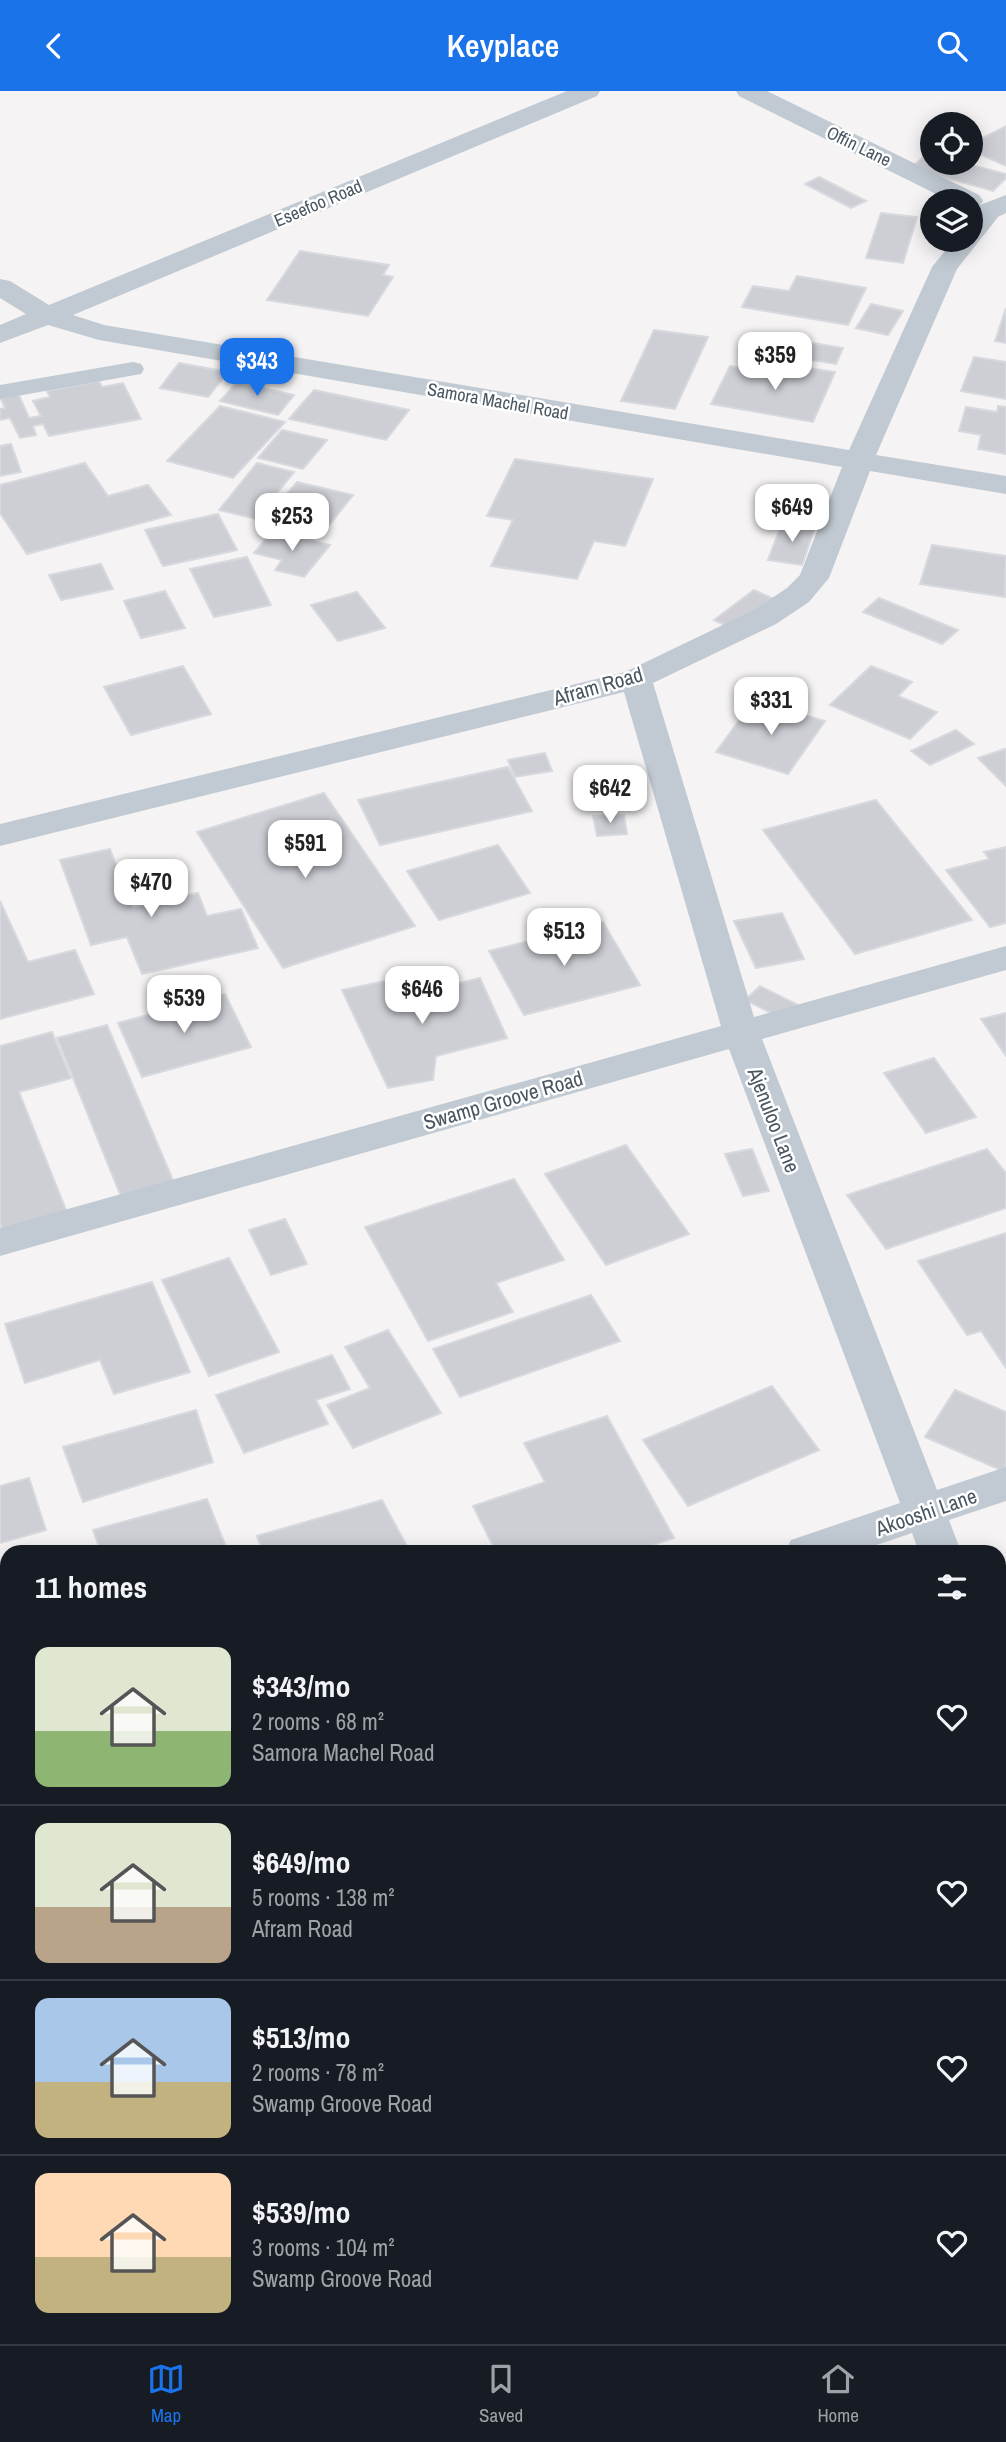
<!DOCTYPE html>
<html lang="en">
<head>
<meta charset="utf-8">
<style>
  :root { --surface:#171b24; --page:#20242c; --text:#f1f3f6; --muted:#9ea1a6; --line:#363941; --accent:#1a73e8 }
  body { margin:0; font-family:"Archivo Narrow",sans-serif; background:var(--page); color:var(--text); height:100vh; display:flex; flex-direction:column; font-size:26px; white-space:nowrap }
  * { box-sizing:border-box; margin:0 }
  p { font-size:23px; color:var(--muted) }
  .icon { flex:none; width:38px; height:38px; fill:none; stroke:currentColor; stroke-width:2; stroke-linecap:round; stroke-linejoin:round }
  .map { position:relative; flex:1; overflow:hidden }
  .side { position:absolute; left:0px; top:1454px; width:1006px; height:800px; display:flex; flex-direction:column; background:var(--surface); border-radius:21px 21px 0 0; box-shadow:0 4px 18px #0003 }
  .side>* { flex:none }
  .fabs { position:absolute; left:920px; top:21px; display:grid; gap:14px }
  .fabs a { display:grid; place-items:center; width:63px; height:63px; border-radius:50%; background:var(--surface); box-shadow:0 4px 18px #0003; font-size:35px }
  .price { position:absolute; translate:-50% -60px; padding:0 16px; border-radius:14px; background:#fff; color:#222; font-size:23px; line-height:46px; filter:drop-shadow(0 2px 4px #0008) }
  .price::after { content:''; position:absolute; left:50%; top:42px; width:21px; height:16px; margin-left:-10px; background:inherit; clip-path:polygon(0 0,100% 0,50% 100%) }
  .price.active { background:var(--accent); color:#fff }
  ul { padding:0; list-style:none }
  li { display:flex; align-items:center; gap:21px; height:175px; padding:0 35px }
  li+li { border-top:2px solid var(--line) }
  li span { display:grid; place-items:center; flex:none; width:196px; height:140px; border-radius:14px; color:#555 }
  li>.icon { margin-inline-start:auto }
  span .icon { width:84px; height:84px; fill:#fffc; stroke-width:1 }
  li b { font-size:30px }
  h2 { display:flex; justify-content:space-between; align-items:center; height:84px; padding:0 35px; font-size:30px }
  header { display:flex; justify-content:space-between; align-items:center; height:91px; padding:0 35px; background:var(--accent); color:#fff; font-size:32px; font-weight:600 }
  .tab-bar { display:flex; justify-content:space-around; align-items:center; height:98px; border-top:2px solid var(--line); background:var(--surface); font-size:19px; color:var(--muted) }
  .tab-bar a { display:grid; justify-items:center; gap:4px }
  .tab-bar .active { color:var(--accent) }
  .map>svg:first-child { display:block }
  .building { fill:#cdcfd5; stroke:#d7d9de; stroke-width:2 }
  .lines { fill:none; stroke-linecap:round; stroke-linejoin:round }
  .lane { fill:#c1cad2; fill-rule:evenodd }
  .street { fill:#c1cad2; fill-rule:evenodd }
  .labels { text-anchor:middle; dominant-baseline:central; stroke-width:5; stroke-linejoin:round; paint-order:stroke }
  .far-street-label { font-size:18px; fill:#4a5661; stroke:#fff }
  .street-label { font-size:21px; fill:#4a5661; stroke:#fff }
</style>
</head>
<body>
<header><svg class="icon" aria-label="back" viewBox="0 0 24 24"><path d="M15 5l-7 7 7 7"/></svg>Keyplace<svg class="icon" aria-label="search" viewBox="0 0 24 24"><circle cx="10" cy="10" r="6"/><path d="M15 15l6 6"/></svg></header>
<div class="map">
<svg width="1006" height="2253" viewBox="0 0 1006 2253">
  <rect width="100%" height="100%" fill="#f5f3f3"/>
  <g class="building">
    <path d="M 1006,35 L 1006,75 L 971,59 L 971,53 Z"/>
    <path d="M 933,57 L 933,72 L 964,72 L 1006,83 L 1006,87 L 993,100 L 911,77 Z"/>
    <path d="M 819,86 L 866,110 L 851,117 L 805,93 Z"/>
    <path d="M 881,122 L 917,126 L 903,172 L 866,167 Z"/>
    <path d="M 300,160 L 389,174 L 383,184 L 393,186 L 368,225 L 267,209 Z"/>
    <path d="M 797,185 L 866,197 L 848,234 L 742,216 L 753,195 L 789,200 Z"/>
    <path d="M 871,213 L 903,220 L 888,244 L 856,237 Z"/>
    <path d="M 1006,217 L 1006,252 L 995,250 Z"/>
    <path d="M 654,239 L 708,246 L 675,318 L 621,310 Z"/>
    <path d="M 758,243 L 843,257 L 836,273 L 750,259 Z"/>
    <path d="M 974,266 L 1006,271 L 1006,308 L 961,300 Z"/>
    <path d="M 179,272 L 228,281 L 208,306 L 160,297 Z"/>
    <path d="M 730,275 L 791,285 L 796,275 L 835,281 L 813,331 L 711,313 Z"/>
    <path d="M 99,290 L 102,296 L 123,292 L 141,328 L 49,345 L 43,333 L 33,335 L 36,344 L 20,347 L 10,327 L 0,329 L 0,318 L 5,317 L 0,306 L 18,302 L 29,327 L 41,325 L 33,310 L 50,306 L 47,300 Z"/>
    <path d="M 237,291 L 294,304 L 278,324 L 220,310 Z"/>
    <path d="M 314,299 L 409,319 L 386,349 L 289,328 Z"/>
    <path d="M 220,315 L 285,331 L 233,387 L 167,370 Z"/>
    <path d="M 998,315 L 1006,316 L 1006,363 L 978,358 L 981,344 L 959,340 L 966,316 L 997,321 Z"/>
    <path d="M 282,339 L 327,349 L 303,378 L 258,367 Z"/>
    <path d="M 11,353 L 21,381 L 0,385 L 0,355 Z"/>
    <path d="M 515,368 L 653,388 L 625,455 L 594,450 L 577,488 L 491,475 L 513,429 L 487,425 Z"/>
    <path d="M 85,372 L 108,405 L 148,394 L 171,424 L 27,463 L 0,422 L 0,394 Z"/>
    <path d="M 257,372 L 294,381 L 256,428 L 219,419 Z"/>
    <path d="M 297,391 L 353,404 L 319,447 L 273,436 L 291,415 L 279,412 Z"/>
    <path d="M 218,423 L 237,459 L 163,475 L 145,439 Z"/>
    <path d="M 782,432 L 815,436 L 802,474 L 768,469 Z"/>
    <path d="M 272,440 L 330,454 L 304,486 L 275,479 L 282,469 L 254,462 Z"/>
    <path d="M 932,454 L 1006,465 L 1005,506 L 920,493 Z"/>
    <path d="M 247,466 L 271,514 L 214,526 L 190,478 Z"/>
    <path d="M 101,473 L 113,498 L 61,509 L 49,484 Z"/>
    <path d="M 754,499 L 774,508 L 735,539 L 714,529 Z"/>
    <path d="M 165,500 L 185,537 L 141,547 L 124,510 Z"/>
    <path d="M 357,501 L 385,537 L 338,550 L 311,514 Z"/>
    <path d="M 879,507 L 958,539 L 942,553 L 863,521 Z"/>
    <path d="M 183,575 L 211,623 L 131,644 L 104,596 Z"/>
    <path d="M 871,575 L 912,591 L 898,605 L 937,621 L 910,648 L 830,614 Z"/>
    <path d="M 754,609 L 825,630 L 788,683 L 716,661 Z"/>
    <path d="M 956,639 L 974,653 L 930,674 L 911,660 Z"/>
    <path d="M 1005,658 L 1006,659 L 1006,695 L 978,667 Z"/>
    <path d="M 545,662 L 552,680 L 515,686 L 508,669 Z"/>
    <path d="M 508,676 L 532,720 L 380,754 L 358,709 Z"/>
    <path d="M 324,702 L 415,835 L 283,877 L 197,741 Z"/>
    <path d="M 876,709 L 972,829 L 855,863 L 763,739 Z"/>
    <path d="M 624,724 L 627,743 L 597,745 L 593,725 Z"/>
    <path d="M 498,754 L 530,802 L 439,829 L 407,780 Z"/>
    <path d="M 1006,756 L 1006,832 L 990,836 L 946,779 L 989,768 L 984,761 Z"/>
    <path d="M 110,758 L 133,817 L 198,802 L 207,825 L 241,818 L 258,857 L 142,883 L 127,846 L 91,854 L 60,769 Z"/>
    <path d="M 0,810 L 28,871 L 75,859 L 94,903 L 0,928 Z"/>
    <path d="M 782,822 L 804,868 L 756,877 L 734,830 Z"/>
    <path d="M 603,831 L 640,894 L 524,924 L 489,860 Z"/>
    <path d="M 480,887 L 507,947 L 436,965 L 433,989 L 388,997 L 342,899 L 390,889 L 403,906 Z"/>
    <path d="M 760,895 L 800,915 L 785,929 L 745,909 Z"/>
    <path d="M 225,903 L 251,956 L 142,986 L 118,932 Z"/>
    <path d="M 1006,922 L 1006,965 L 981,928 Z"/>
    <path d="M 107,934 L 175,1094 L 122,1108 L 57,947 Z"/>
    <path d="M 52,941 L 71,987 L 19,1001 L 68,1124 L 4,1142 L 0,1133 L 0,955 Z"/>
    <path d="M 934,967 L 976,1026 L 926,1042 L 884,982 Z"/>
    <path d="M 626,1054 L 689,1143 L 606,1174 L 545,1083 Z"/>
    <path d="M 752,1058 L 769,1100 L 743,1105 L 725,1063 Z"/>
    <path d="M 987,1058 L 1006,1082 L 1006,1117 L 886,1158 L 847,1104 Z"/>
    <path d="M 514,1088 L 564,1169 L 496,1192 L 513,1221 L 428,1250 L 365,1136 Z"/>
    <path d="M 285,1128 L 307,1173 L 271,1184 L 249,1139 Z"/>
    <path d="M 1006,1142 L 1006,1277 L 981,1240 L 967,1244 L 918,1170 Z"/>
    <path d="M 229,1167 L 279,1261 L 209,1285 L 162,1189 Z"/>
    <path d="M 152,1191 L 190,1281 L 114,1303 L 100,1269 L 25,1292 L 5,1233 Z"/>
    <path d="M 591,1204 L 620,1250 L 460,1306 L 433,1258 Z"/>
    <path d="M 388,1239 L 441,1322 L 353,1357 L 327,1314 L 370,1297 L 345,1256 Z"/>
    <path d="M 332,1264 L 350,1298 L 316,1309 L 328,1333 L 244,1362 L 216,1304 Z"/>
    <path d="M 772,1295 L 819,1359 L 688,1415 L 643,1349 Z"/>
    <path d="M 955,1299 L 1006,1321 L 1006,1375 L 1003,1380 L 925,1346 Z"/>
    <path d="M 196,1319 L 213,1371 L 83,1411 L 63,1356 Z"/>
    <path d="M 607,1325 L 674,1447 L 632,1461 L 496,1461 L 473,1415 L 545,1391 L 524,1352 Z"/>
    <path d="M 29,1387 L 46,1439 L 0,1452 L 0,1395 Z"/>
    <path d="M 207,1408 L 228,1461 L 101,1461 L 93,1439 Z"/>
    <path d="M 382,1409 L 410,1461 L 263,1461 L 257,1445 Z"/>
    <path d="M 1006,1905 L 1006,1988 L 999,1990 L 999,1907 Z"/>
    <path d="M 7,1936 L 7,2110 L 0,2113 L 0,1939 Z"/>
    <path d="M 7,2150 L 7,2244 L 0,2247 L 0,2153 Z"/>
    <path d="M 156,2247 L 179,2247 L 181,2253 L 141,2253 Z"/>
    <path d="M 231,2247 L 368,2247 L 370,2253 L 233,2253 Z"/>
    <path d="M 475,2247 L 546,2247 L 531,2253 L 478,2253 Z"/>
  </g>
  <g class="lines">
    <path class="lane" d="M 133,271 L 141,273 L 144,278 L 141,283 L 0,308 L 0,294 Z"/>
    <g class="street">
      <path d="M 567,0 L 600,0 L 597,5 L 73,224 L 104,234 L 849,359 L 932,176 L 954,149 L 971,149 L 971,126 L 979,116 L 971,118 L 971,110 L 950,110 L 739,5 L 736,0 L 767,0 L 979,104 L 983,110 L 980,114 L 1006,104 L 1006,122 L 998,126 L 957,178 L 876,364 L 1006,385 L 1006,403 L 870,380 L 829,487 L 809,511 L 776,533 L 653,592 L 754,926 L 1006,855 L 1006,879 L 762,948 L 937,1399 L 1006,1376 L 1006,1410 L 949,1429 L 961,1461 L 919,1461 L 912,1442 L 856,1461 L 785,1461 L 791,1449 L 900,1412 L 729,958 L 0,1165 L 0,1137 L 721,935 L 624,601 L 0,755 L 0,733 L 625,581 L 754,519 L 787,497 L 800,484 L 842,376 L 99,249 L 48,234 L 0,252 L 0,234 L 26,223 L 0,207 L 0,188 L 10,190 L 49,214 Z"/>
      <path d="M 999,1595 L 1006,1598 L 1006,1650 L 999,1648 Z"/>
      <path d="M 7,1707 L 7,1747 L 0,1750 L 0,1710 Z"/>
      <path d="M 1006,2151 L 1006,2201 L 999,2203 L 999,2153 Z"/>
      <path d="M 796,2247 L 860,2247 L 858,2253 L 794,2253 Z"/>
    </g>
  </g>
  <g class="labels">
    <g class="far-street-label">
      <text transform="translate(859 55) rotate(26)">Offin Lane</text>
      <text transform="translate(318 112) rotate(-23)">Eseefoo Road</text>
      <text transform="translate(498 310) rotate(10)">Samora Machel Road</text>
    </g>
    <g class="street-label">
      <text transform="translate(598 595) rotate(-16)">Afram Road</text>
      <text transform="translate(503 1009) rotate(-16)">Swamp Groove Road</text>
      <text transform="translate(774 1029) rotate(69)">Ajenuloo Lane</text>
      <text transform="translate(926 1421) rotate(-19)">Akooshi Lane</text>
    </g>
  </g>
</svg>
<div class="fabs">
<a><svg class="icon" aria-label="locate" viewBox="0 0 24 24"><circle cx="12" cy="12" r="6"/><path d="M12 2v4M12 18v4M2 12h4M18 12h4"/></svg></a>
<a><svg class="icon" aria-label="layers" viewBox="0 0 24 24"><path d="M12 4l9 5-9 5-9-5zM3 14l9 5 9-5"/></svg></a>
</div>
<b class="price" style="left:775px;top:301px">$359</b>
<b class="price active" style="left:257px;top:307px">$343</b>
<b class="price" style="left:792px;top:453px">$649</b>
<b class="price" style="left:292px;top:462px">$253</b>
<b class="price" style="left:771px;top:646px">$331</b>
<b class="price" style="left:610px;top:734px">$642</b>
<b class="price" style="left:305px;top:789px">$591</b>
<b class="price" style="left:151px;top:828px">$470</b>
<b class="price" style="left:564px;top:877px">$513</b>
<b class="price" style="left:422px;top:935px">$646</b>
<b class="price" style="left:184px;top:944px">$539</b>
<section class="side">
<h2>11 homes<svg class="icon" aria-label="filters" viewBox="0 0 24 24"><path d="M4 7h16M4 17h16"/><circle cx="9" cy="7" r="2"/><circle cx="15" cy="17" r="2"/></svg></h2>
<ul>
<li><span style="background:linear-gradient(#dfe7d0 60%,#8fb573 0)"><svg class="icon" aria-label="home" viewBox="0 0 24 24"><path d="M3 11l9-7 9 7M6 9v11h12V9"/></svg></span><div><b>$343/mo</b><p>2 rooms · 68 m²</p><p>Samora Machel Road</p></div><svg class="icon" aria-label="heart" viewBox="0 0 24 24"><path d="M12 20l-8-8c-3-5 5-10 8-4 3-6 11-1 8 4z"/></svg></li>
<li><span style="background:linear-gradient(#dfe7d0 60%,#b9a48a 0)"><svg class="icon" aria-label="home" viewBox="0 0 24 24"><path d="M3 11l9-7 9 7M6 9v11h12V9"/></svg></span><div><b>$649/mo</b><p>5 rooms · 138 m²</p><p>Afram Road</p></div><svg class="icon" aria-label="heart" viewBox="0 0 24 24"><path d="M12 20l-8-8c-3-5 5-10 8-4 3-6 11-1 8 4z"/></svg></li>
<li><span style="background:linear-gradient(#a9c7e8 60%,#c2b280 0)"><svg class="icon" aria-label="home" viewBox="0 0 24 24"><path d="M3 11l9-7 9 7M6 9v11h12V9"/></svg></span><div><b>$513/mo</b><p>2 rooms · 78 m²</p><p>Swamp Groove Road</p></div><svg class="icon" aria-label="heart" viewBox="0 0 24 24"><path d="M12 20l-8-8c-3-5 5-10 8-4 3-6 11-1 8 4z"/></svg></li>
<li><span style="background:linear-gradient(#ffd9b3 60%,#c2b280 0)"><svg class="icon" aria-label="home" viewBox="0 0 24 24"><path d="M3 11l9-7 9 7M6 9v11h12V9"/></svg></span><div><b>$539/mo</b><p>3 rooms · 104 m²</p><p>Swamp Groove Road</p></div><svg class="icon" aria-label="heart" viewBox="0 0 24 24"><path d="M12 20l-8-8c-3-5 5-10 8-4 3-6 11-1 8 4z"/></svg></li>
</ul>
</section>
</div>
<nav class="tab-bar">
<a class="active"><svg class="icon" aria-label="map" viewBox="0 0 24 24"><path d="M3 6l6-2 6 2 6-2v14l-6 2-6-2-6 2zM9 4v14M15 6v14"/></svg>Map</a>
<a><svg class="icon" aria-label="saved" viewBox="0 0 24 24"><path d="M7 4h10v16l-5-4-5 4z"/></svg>Saved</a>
<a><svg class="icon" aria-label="home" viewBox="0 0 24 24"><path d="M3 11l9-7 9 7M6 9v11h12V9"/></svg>Home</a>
</nav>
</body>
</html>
